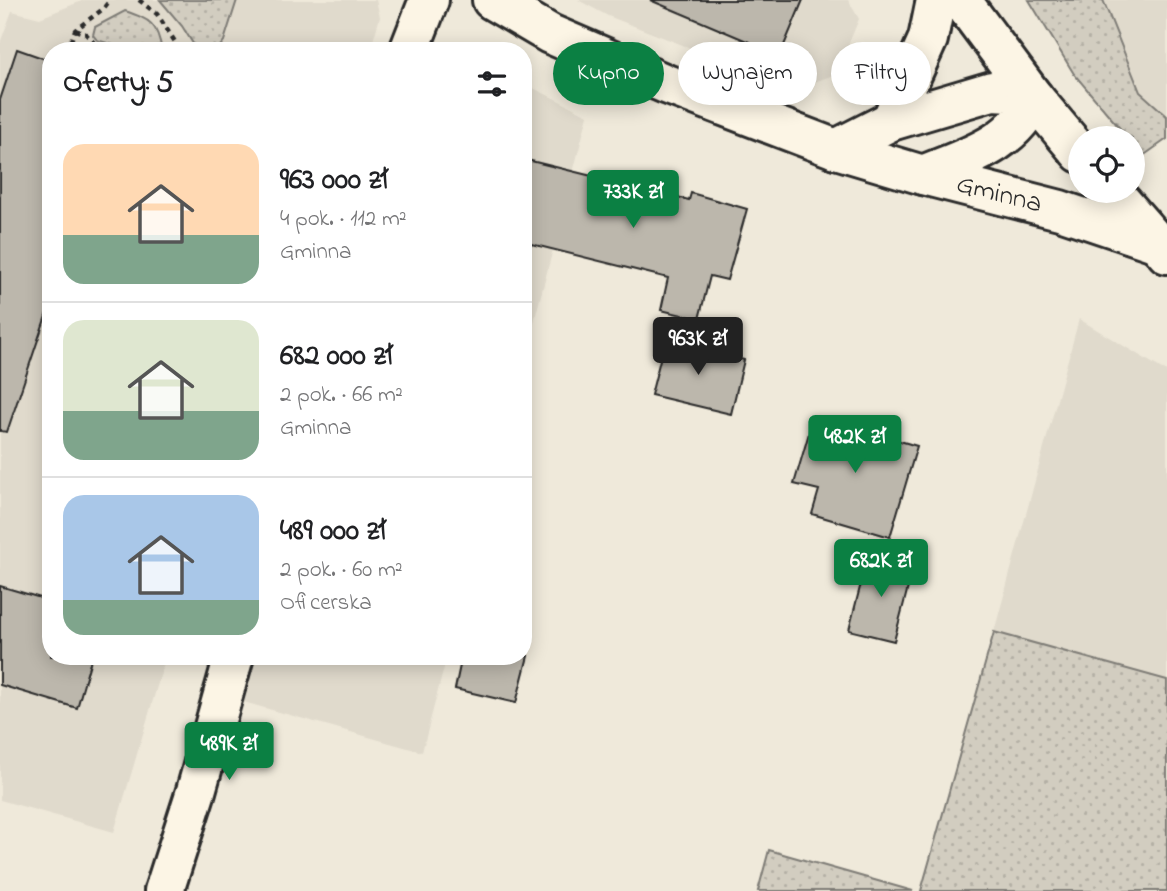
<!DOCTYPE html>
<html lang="pl">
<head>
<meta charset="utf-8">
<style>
  :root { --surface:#fff; --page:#f2f2f2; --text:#202124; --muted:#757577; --line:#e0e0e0; --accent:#0b8043 }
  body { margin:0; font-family:"Indie Flower",sans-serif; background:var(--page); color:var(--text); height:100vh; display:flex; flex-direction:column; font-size:26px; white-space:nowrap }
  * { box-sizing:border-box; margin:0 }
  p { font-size:23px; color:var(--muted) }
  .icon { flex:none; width:38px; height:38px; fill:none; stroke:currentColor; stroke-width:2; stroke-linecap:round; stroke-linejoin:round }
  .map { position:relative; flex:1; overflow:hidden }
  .details { position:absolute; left:42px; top:42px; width:490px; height:623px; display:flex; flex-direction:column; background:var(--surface); border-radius:28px; box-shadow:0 4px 18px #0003 }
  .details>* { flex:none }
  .guide { position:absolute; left:553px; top:42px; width:508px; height:63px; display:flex; gap:14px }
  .tools { position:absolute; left:1068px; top:126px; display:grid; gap:14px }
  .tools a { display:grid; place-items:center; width:77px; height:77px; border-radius:50%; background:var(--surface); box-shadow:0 4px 18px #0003; font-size:35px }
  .price { position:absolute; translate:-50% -60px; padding:0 16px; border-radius:7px; background:var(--accent); color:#fff; font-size:23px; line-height:46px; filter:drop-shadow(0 2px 4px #0008) }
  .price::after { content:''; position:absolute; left:50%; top:42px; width:21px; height:16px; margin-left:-10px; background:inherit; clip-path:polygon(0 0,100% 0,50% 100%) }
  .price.selected { background:#222; color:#fff }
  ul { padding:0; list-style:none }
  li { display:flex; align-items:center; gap:21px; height:175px; padding:0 21px }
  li+li { border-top:2px solid var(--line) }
  li span { display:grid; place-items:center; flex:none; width:196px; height:140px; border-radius:21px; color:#555 }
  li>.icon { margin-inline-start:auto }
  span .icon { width:84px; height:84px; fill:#fffc; stroke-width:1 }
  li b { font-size:30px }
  h2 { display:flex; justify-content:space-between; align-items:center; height:84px; padding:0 21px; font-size:30px }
  .chip { padding:0 24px; border-radius:32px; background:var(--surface); box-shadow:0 4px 18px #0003; font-size:24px; line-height:63px }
  .chip.selected { background:var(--accent); color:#fff }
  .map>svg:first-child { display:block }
  .built { fill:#e0dacc }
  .grass { fill:url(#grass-dots); stroke:#7e7c76; stroke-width:2 }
  .building { fill:#bcb7ac; stroke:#2b2b2b; stroke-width:2 }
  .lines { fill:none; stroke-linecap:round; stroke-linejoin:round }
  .street-casing { stroke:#2b2b2b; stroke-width:44 }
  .secondary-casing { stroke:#2b2b2b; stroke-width:44 }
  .path { stroke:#2b2b2b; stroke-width:4.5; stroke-dasharray:5 5; stroke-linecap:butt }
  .street { stroke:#fcf5e5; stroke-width:38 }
  .secondary { stroke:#fcf5e5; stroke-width:38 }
  .labels { text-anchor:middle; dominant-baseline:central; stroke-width:5; stroke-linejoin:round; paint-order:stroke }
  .street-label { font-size:28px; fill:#2b2b2b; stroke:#fcf5e5 }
</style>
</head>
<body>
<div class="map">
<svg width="1167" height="891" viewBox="0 0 1167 891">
  <defs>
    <pattern id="grass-dots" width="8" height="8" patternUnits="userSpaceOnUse" patternTransform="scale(1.75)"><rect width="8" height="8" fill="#d2cdc0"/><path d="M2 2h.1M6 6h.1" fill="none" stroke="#b4b0a5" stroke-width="1.8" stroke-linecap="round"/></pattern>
  </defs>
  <rect width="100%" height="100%" fill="#efe9da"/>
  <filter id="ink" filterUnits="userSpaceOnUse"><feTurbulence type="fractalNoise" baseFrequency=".0143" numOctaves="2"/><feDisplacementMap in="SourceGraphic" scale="14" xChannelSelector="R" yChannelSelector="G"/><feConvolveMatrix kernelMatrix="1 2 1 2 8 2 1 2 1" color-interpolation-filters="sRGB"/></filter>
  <g filter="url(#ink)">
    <g class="built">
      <path d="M 84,0 L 376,0 L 380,17 L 370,51 L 51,51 L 51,656 L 166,656 L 114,832 L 0,800 L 0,43 L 12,11 L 40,18 Z"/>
      <path d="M 578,0 L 848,0 L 859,19 L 836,74 L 796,89 L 608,16 Z"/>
      <path d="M 1103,0 L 1167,0 L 1167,116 L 1140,92 Z"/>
      <path d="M 523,83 L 588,115 L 523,364 Z"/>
      <path d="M 1079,319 L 1167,372 L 1167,680 L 994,632 Z"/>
      <path d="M 252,656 L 447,656 L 422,752 L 240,701 Z"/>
    </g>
    <g class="grass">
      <path d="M 160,0 L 237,0 L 224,41 L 217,50 L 197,50 L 182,26 Z"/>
      <path d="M 1029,0 L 1103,0 L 1140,92 L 1167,116 L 1167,139 L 1143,156 L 1132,143 L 1132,138 L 1128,138 L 1074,74 Z"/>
      <path d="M 125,11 C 151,20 157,23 162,51 L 134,51 L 97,40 L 93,35 L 95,27 Z"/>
      <path d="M 994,632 L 1167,680 L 1167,891 L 921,891 Z"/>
      <path d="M 769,850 L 913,891 L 758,891 Z"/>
    </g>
    <g class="building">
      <path d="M 650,0 L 803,0 L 780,55 Z"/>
      <path d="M 17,49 L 51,61 L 51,301 L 7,432 L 0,431 L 0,100 Z"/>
      <path d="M 523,159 L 689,200 L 691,193 L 747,209 L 727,280 L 710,276 L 699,319 L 661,310 L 668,278 L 523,242 Z"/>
      <path d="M 665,340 L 744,360 L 731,414 L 651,395 Z"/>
      <path d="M 814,416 L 917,446 L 890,537 L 812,514 L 819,490 L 794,484 Z"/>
      <path d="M 868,556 L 913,568 L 894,641 L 849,630 Z"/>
      <path d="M 0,586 L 51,601 L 51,656 L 92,656 L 77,708 L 0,685 Z"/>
      <path d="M 462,656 L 528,656 L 516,703 L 455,689 Z"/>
    </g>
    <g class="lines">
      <g class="street-casing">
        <g id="street">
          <path d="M 492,0 L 550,34 L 666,84 L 836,149 L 923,175 L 1060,210 L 1155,242"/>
          <path d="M 409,51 L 429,0"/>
          <path d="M 891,121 L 928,39 L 936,0"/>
          <path d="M 836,149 L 891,121 L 992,91 L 1013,92 L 1034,98 C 1014,145 966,157 923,175"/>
          <path d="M 164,891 L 196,791 L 234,656"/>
        </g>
      </g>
      <g class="secondary-casing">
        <g id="secondary">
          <path d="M 961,0 L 1034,98 L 1080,153"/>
          <path d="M 1112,191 L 1167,254"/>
        </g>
      </g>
      <g class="path">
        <path d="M 139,0 L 157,14 L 181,51"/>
        <path d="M 75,30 L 86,34 L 94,43 L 118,51"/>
        <path d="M 67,51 L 75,30 L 103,9 L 110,0"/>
        <path d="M 287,656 L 293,656"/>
      </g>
      <use href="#street" class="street"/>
      <use href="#secondary" class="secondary"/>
    </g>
  </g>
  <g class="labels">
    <g class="street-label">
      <text transform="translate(999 195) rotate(14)">Gminna</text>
    </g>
  </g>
</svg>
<div class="tools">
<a><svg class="icon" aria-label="locate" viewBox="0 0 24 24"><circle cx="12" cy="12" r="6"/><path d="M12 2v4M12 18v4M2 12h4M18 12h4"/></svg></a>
</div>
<b class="price" style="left:633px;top:230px">733K zł</b>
<b class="price selected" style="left:698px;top:377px">963K zł</b>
<b class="price" style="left:855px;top:475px">482K zł</b>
<b class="price" style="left:881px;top:599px">682K zł</b>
<b class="price" style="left:229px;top:782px">489K zł</b>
<div class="guide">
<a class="chip selected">Kupno</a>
<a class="chip">Wynajem</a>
<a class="chip">Filtry</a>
</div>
<section class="details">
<h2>Oferty: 5<svg class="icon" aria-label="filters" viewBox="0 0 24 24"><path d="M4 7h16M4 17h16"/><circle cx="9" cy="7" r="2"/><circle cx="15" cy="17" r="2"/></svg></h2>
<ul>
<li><span style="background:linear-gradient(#ffd9b3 65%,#7fa58c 0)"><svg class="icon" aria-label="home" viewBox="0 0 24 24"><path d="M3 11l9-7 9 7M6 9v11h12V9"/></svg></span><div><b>963 000 zł</b><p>4 pok. · 112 m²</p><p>Gminna</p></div></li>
<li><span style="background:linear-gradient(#dfe7d0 65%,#7fa58c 0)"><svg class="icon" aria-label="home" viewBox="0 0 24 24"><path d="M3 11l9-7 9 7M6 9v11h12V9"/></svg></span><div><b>682 000 zł</b><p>2 pok. · 66 m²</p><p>Gminna</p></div></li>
<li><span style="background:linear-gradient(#a9c7e8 75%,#7fa58c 0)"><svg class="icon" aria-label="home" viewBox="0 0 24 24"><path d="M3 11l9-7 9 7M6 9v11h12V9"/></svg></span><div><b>489 000 zł</b><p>2 pok. · 60 m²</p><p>Oficerska</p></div></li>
</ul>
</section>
</div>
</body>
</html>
